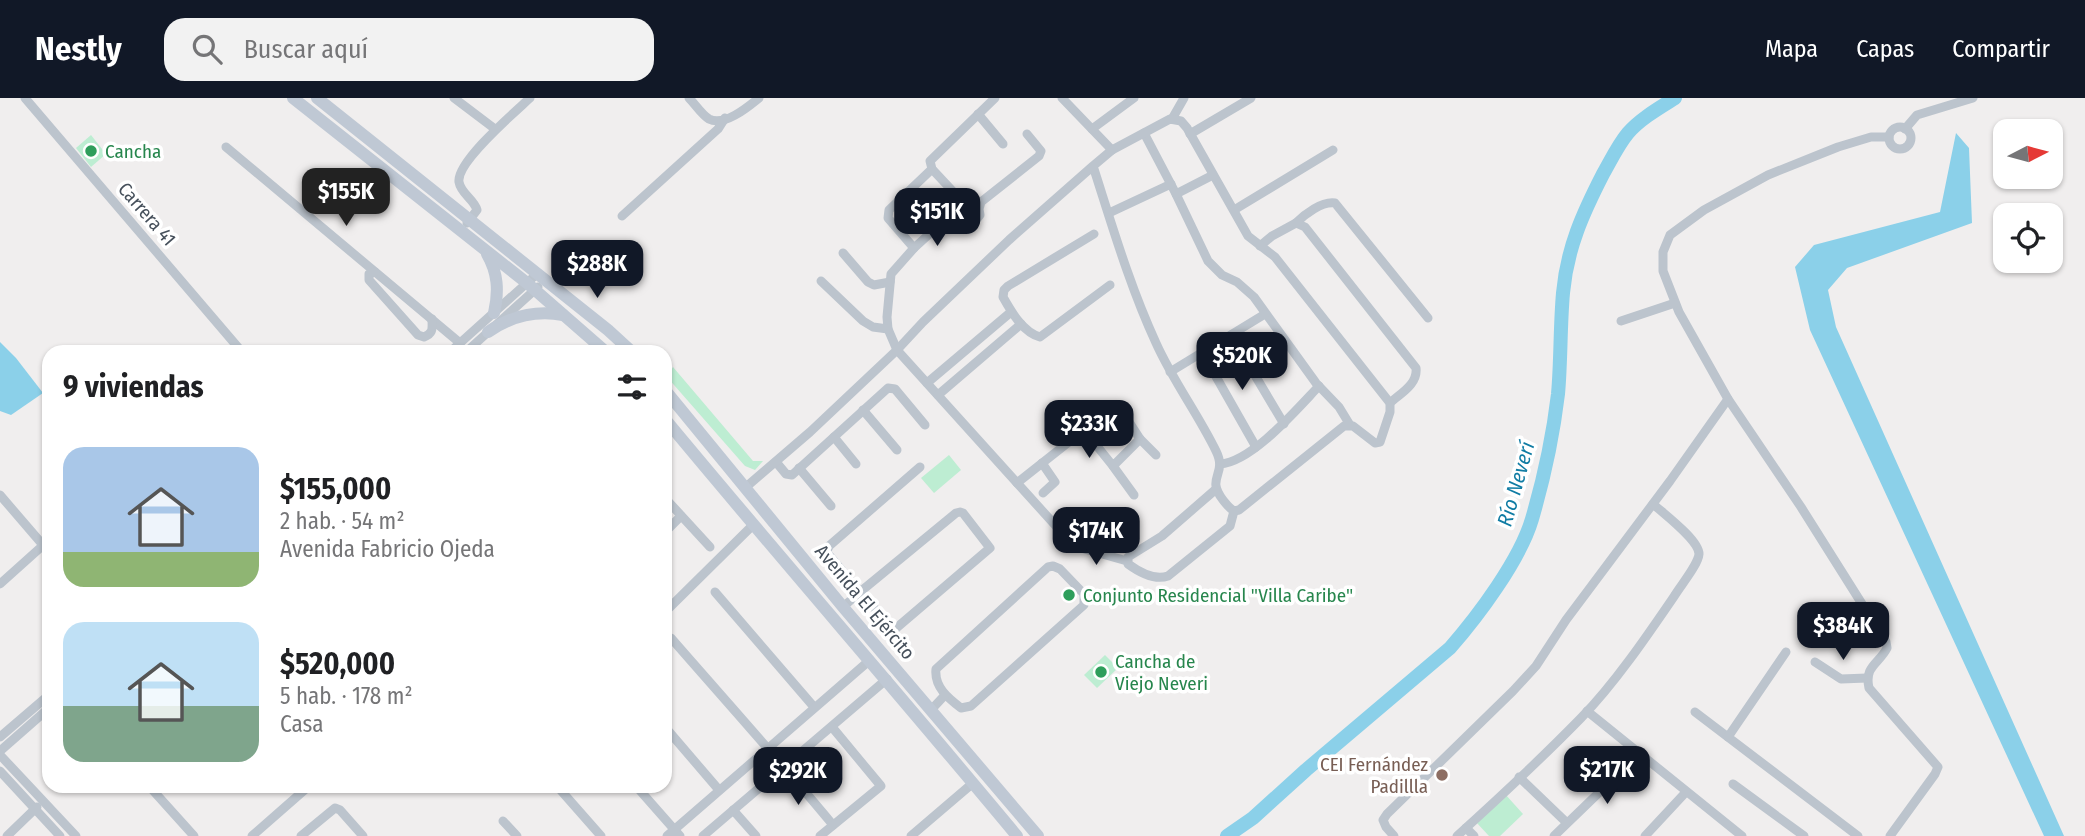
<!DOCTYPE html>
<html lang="es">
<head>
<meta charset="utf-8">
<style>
  :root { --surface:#fff; --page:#f2f2f2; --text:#202124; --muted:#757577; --accent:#111827 }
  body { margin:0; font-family:"Fira Sans Condensed",sans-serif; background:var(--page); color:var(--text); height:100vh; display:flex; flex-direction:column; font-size:26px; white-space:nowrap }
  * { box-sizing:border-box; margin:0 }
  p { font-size:23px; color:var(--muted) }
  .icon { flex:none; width:38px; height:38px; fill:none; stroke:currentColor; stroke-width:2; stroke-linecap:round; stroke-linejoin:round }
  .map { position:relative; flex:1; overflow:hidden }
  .drawer { position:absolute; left:42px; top:247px; width:630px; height:448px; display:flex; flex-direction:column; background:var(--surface); border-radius:21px; box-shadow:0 2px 5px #0004 }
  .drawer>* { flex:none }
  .needle { width:46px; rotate:84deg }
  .controls { position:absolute; left:1993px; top:21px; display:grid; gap:14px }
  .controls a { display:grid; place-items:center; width:70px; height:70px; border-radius:14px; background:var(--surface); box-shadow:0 2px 5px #0004; font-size:35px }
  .price { position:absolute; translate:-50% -60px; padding:0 16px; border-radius:14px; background:var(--accent); color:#fff; font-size:23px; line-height:46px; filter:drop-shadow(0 2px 4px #0008) }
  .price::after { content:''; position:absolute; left:50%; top:42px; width:21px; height:16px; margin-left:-10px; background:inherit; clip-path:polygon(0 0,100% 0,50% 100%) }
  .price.active { background:#222; color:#fff }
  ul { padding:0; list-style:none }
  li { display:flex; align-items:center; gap:21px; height:175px; padding:0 21px }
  li span { display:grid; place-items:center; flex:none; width:196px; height:140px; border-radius:21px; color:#555 }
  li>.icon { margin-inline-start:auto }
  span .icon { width:84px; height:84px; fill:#fffc; stroke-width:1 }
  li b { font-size:30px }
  h2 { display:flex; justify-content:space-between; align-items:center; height:84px; padding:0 21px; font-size:30px }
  header { display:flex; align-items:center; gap:42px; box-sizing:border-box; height:98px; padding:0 35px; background:var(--accent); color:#fff }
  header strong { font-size:33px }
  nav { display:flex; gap:38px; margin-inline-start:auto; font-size:24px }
  .search { width:490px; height:63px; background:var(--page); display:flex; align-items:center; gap:18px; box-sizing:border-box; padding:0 24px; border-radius:21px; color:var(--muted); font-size:26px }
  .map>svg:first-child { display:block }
  .green { fill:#bdedd2 }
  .water { fill:#8bd0e9 }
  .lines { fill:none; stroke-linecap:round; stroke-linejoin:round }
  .river { stroke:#8bd0e9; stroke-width:14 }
  .street { stroke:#bcc4cd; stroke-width:9 }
  .secondary { stroke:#bfc8d4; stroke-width:12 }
  .leisure-dot { fill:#2e9e5b; stroke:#fff; stroke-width:2.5 }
  .education-dot { fill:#8d6e63; stroke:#fff; stroke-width:2.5 }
  .labels { text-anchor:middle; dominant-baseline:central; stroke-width:7; stroke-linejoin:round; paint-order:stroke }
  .leisure-label { font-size:19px; fill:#27864d; stroke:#fff; text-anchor:start }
  .street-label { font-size:19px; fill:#46505b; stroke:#fff }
  .education-label { font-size:19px; fill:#785e54; stroke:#fff; text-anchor:end }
  .water-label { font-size:21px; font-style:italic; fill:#107ca4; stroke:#fff }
</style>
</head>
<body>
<header>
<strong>Nestly</strong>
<div class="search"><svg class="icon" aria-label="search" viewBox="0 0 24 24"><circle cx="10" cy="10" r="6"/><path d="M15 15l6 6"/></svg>Buscar aquí</div>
<nav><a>Mapa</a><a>Capas</a><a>Compartir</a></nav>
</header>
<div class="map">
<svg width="2085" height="738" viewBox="0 0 2085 738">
  <rect width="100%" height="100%" fill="#f0eeee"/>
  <g class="green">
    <path d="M 91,37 L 106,56 L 91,69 L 76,50 Z"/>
    <path d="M 673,269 L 753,363 L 763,363 L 755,372 L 745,368 L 667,279 Z"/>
    <path d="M 949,357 L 961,372 L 934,395 L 921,380 Z"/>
    <path d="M 1105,557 L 1118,570 L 1097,590 L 1084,577 Z"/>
    <path d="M 1505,696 L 1523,716 L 1500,738 L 1489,738 L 1476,724 Z"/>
  </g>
  <g class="water">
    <path d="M 1956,35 L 1969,50 L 1972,125 L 1847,170 L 1828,192 L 1836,229 L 2064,738 L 2044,738 L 1810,232 L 1795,169 L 1814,147 L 1940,114 Z"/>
    <path d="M 0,244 L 16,260 L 43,295 L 11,317 L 0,313 Z"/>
  </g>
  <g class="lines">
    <path class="river" d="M 1227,738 L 1253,720 L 1306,672 L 1450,550 C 1478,518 1520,462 1532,421 C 1544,380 1553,338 1558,296 C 1561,263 1560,229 1563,195 C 1567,150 1583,115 1603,76 C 1611,62 1618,47 1628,35 C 1640,21 1659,10 1675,0"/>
    <g class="street">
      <path d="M 25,0 L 242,254"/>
      <path d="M 454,0 L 495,31"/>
      <path d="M 689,0 C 695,6 702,17 709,21 C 724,29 748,9 759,0"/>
      <path d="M 995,0 L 930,63 L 932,71 L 960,101 L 960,108 L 914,150 L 891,176 L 887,219 L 888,231 L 897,252 L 1074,448 L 1127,463"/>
      <path d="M 1062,0 L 1112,52"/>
      <path d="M 978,16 L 1003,46"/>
      <path d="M 1172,21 L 1184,0"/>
      <circle cx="1900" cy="40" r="11"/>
      <path d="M 1092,31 L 1134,0"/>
      <path d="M 1905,31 L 1917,17 L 1973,0"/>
      <path d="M 1144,35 L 1176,96 L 1208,163 L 1222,177 L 1237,184 L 1254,199 L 1316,285 L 1339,309 L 1350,327"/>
      <path d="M 1190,36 L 1251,0"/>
      <path d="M 1889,39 L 1871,39 L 1838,49 L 1768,77 L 1704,112 L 1670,137 L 1663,154 L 1663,173 L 1679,214 L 1728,301 L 1801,409 L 1886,544 L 1887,550 C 1879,566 1864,568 1869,590 L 1938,669 L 1935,676 L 1890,738"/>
      <path d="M 226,49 L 460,245"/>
      <path d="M 1176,96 L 1213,77"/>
      <path d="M 904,98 L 935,132"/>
      <path d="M 1234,112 L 1333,52"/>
      <path d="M 956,113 L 967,123 L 976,122 L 980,117 L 979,111 L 981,104 L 1039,58 L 1041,53 L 1027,36"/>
      <path d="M 1109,115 L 1171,86"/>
      <path d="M 622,118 L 718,31 L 725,20"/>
      <path d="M 467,125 L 477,112 C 474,101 461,96 459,84 C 456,64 515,14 530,0"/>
      <path d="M 1296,125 C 1305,116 1322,103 1335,105 L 1428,220"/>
      <path d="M 1094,136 L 1008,188 L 1004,192 L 1003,199 C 1012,215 1023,234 1040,239 L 1110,187"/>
      <path d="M 1260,148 L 1272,138 L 1296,125 L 1305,129 L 1416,270 C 1418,286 1401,295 1390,305"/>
      <path d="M 914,150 L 888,120 L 889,112 L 932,71"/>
      <path d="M 843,155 L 868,184 L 874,187 L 890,184"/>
      <path d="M 375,174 L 369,176 L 369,182 L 418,237 L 424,239 C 434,235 432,230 432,221"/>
      <path d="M 821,183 L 863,223 L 873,229 L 888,231"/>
      <path d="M 1621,223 L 1675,205"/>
      <path d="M 1231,237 L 1284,326"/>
      <path d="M 450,254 L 538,175"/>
      <path d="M 466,254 L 538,189"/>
      <path d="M 1202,254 L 1256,349"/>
      <path d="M 1170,274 L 1265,216"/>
      <path d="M 927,285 L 1011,214"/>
      <path d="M 938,297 L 1021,226"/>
      <path d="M 1118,307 L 1140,341 L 1156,357"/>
      <path d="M 863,312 L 897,352"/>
      <path d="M 834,339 L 856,366"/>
      <path d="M 776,364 L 786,376 L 792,377 L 888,290 L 895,291 L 925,327"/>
      <path d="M 1042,365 L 1055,384 L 1043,395"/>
      <path d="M 1220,366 C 1252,364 1297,311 1319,288"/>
      <path d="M 1113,368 L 1134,397"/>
      <path d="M 799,370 L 831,408"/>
      <path d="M 1017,385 L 1084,332 L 1113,368 L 1140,341"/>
      <path d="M 746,389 L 810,334 L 897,252 L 923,224 L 1009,142 L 1093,68 L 1112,52 L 1170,21 L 1181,23 L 1187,30 L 1248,138 L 1275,159 L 1390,305 L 1390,314 L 1380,344 L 1375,345 L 1353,328 L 1344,328 L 1239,412 L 1234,413 C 1229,410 1227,407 1223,402 C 1205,379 1228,377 1216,353 C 1198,316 1173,283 1156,245 C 1130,189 1112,127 1093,68"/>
      <path d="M 1215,392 L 1162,438 L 1128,459 L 1128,466 C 1139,474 1154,483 1168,478 L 1230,428 L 1234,413"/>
      <path d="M 0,397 L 49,454"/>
      <path d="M 665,400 L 710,449"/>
      <path d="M 960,414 L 963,415 L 990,450 L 894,532 L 860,494 L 956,415 Z"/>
      <path d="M 665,434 L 681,418"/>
      <path d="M 1053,468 L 1060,471 L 1084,496 L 1084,507 L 971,608 L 961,610 C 948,600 934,589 936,571 L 1048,469 Z"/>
      <path d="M 0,486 L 49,442"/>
      <path d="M 715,494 L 814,609"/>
      <path d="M 843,509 L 860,494 L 828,456 L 827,453 L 829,448 L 920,369"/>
      <path d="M 665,514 L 753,427"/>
      <path d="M 671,540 C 725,602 780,663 833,727"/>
      <path d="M 1815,564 L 1841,581 L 1867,580"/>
      <path d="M 931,612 L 945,597"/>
      <path d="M 1587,613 L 1742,738"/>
      <path d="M 1695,614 L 1858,738"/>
      <path d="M 665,629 L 719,692"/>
      <path d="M 0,639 L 49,597"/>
      <path d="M 1728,639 L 1786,554"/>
      <path d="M 0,653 L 49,610"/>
      <path d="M 0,657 L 76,738"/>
      <path d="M 0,673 L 60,738"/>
      <path d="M 1519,679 L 1567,725"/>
      <path d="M 1733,686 L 1804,738"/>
      <path d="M 149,688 L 194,738"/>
      <path d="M 557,688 L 601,738"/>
      <path d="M 636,688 L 680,738"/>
      <path d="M 733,712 L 756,738"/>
      <path d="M 503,723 L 517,738"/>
      <path d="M 1466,730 L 1474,738"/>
      <path d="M 7,738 L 37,709"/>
      <path d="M 252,738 L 309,688"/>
      <path d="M 301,738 L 335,710 L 340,712 L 363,738"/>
      <path d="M 667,738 L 870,562"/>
      <path d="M 703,738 L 887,581"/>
      <path d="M 820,738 L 881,688 L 832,629"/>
      <path d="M 911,738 L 973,685"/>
      <path d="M 1394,738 L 1386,729 L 1383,722 L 1387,716 L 1513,593 L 1536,568 L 1566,522 L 1670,383 L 1728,301"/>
      <path d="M 1457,738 C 1499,700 1541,661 1581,620 C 1615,585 1647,538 1675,497 C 1681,487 1698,467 1699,456 C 1699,442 1664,416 1653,406"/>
      <path d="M 1554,738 L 1639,656"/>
      <path d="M 1645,738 L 1686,694"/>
    </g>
    <g class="secondary">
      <path d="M 293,0 L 527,185 L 606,254"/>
      <path d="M 317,0 L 608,232 L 632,254"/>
      <path d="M 487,156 C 498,175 499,193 494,215"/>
      <path d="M 488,234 C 511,218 535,212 563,217"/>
      <path d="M 665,292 L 843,509 L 1038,738"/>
      <path d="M 665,321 C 781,461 901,598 1017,738"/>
    </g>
  </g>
  <g class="leisure-dot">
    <circle cx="91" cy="53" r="7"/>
    <circle cx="1069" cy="497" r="7"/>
    <circle cx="1101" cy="574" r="7"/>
  </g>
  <circle class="education-dot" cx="1442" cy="677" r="7"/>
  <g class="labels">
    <g class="leisure-label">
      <text x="105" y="53">Cancha</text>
      <text x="1083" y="497">Conjunto Residencial "Villa Caribe"</text>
      <text x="1115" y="563">Cancha de<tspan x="1115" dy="22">Viejo Neveri</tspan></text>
    </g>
    <g class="street-label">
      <text transform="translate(147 116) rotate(49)">Carrera 41</text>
      <text transform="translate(865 504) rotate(50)">Avenida El Ejército</text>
    </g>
    <g class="education-label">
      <text x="1428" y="666">CEI Fernández<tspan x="1428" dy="22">Padillla</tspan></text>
    </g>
    <g class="water-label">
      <text transform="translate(1516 386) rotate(-74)">Río Neverí</text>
    </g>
  </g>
</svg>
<div class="controls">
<a><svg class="needle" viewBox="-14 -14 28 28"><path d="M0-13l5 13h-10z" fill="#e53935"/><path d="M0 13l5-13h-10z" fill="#757577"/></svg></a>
<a><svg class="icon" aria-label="locate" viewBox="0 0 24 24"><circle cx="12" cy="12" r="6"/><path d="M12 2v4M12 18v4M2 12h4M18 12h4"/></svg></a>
</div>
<b class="price active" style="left:346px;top:130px">$155K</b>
<b class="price" style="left:937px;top:150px">$151K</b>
<b class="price" style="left:597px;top:202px">$288K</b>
<b class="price" style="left:1242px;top:294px">$520K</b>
<b class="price" style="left:1089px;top:362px">$233K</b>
<b class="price" style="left:1096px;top:469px">$174K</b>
<b class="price" style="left:1843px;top:564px">$384K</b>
<b class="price" style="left:1607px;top:708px">$217K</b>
<b class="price" style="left:798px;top:709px">$292K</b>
<section class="drawer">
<h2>9 viviendas<svg class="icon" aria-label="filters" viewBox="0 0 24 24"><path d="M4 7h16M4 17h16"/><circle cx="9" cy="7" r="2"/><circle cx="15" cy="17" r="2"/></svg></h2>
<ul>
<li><span style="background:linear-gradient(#a9c7e8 75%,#8fb573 0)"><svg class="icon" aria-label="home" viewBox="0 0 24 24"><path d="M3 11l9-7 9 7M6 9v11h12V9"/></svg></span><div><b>$155,000</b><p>2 hab. · 54 m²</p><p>Avenida Fabricio Ojeda</p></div></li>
<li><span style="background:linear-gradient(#bfe0f5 60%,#7fa58c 0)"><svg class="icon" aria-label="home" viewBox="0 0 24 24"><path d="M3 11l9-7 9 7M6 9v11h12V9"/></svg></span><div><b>$520,000</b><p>5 hab. · 178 m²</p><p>Casa</p></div></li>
</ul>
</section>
</div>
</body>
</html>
